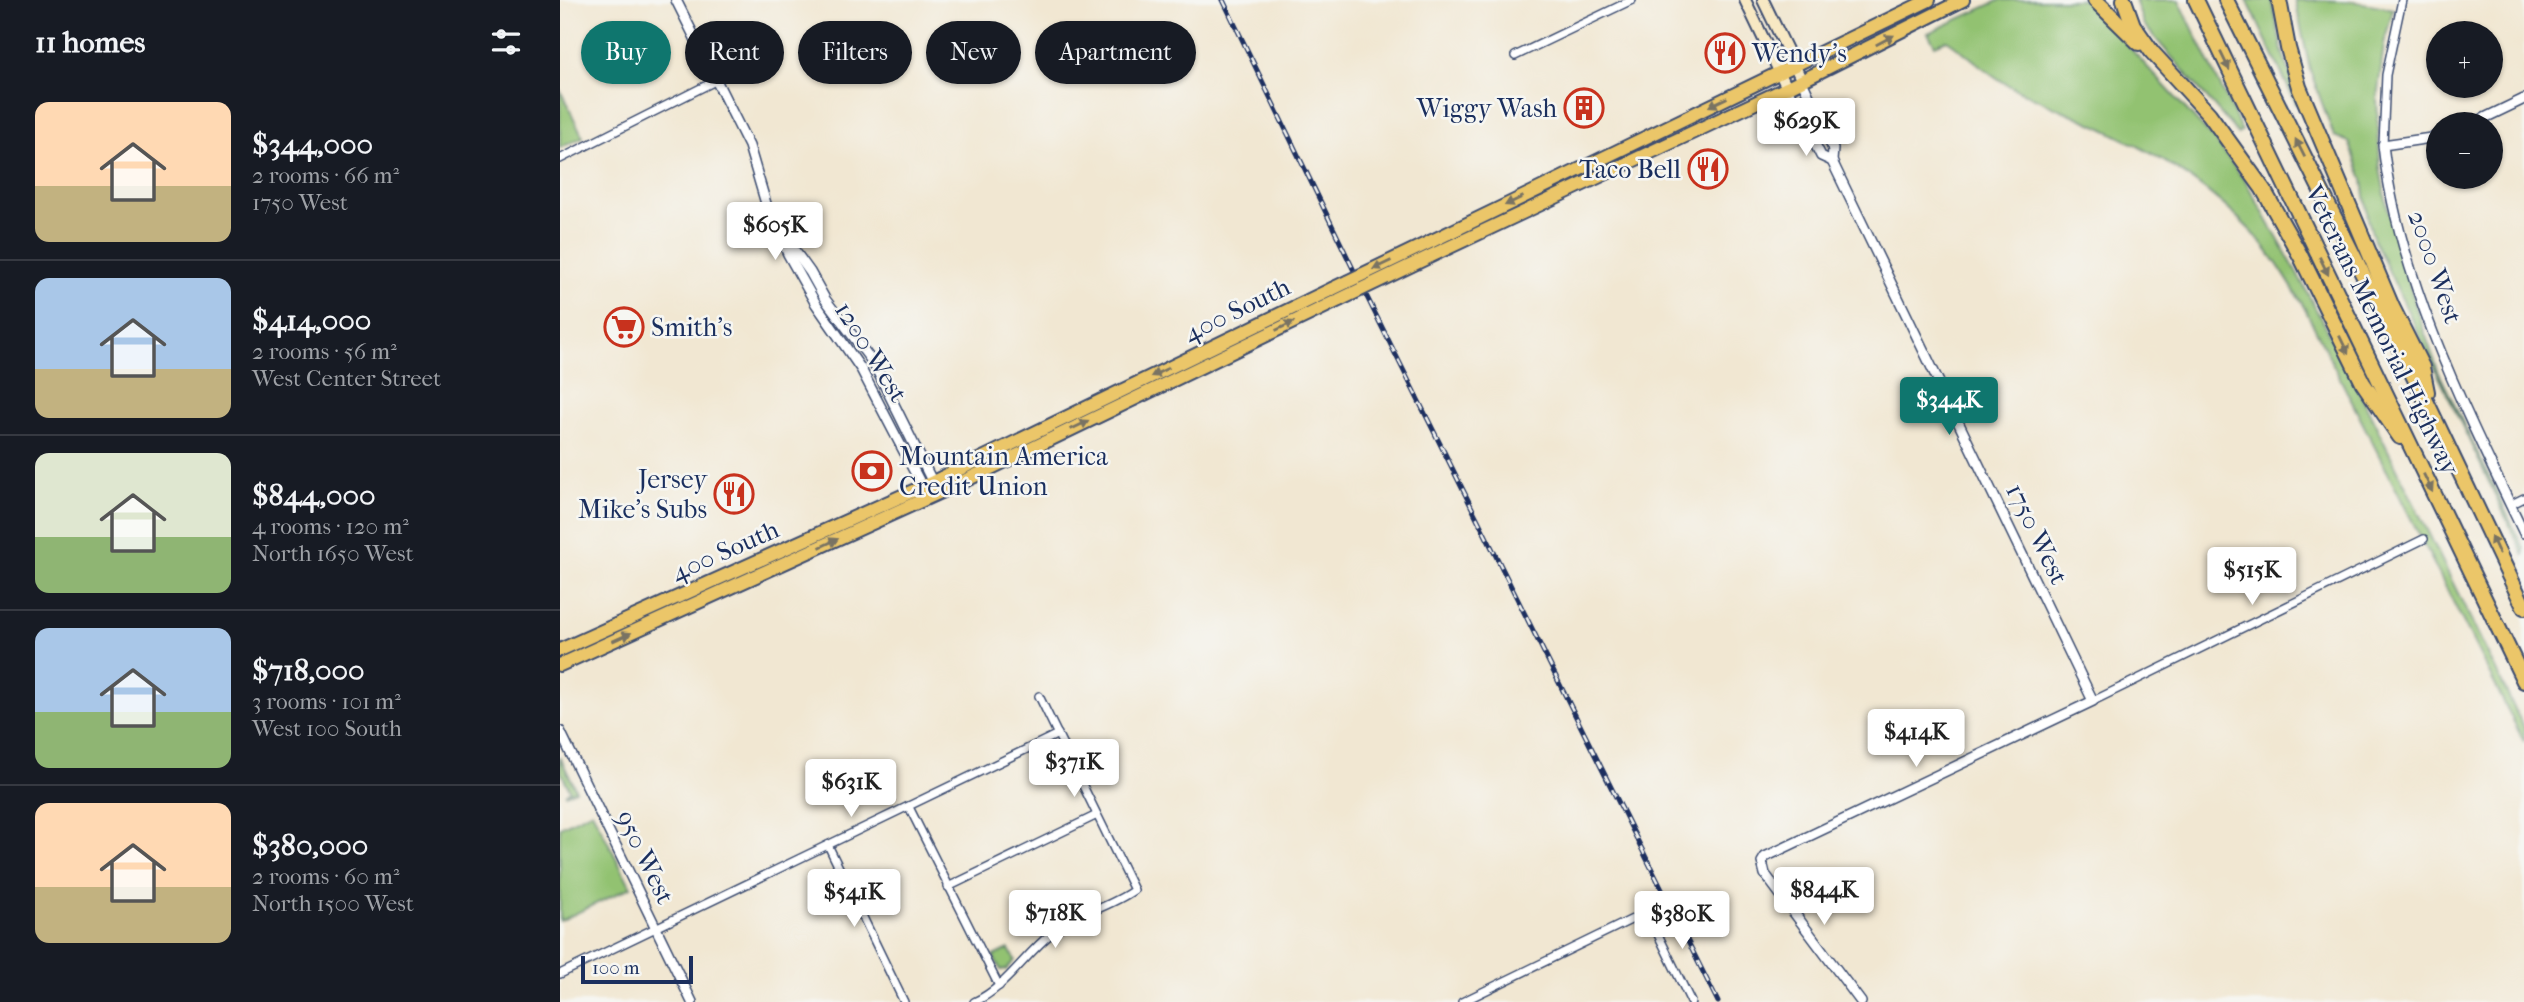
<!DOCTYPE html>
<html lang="en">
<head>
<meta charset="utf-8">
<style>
  :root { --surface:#171b24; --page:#242831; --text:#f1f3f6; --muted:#9ea1a6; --line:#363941; --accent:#0f766e }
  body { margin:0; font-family:"IM FELL French Canon",serif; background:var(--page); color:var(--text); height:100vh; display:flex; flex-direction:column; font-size:26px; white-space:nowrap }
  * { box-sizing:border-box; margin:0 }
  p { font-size:23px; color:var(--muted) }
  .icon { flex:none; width:38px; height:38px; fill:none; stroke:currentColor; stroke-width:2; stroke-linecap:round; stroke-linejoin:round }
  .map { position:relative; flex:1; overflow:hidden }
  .panel { display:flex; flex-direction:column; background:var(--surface); width:560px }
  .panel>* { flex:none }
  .hud { position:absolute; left:21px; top:21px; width:665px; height:63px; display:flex; gap:14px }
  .controls { position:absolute; left:1866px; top:21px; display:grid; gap:14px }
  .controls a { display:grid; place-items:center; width:77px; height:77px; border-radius:50%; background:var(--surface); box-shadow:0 2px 5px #0004; font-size:35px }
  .scale { position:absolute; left:21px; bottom:18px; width:112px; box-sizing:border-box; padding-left:7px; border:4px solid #1b2f5e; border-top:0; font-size:19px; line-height:24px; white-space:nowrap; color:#1b2f5e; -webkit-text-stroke:5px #f6f6f2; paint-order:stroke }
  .price { position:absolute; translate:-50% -60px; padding:0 16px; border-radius:7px; background:#fff; color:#222; font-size:23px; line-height:46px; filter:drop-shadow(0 2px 4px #0008) }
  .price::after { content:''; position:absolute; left:50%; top:42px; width:21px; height:16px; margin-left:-10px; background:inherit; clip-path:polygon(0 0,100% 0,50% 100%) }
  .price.current { background:var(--accent); color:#fff }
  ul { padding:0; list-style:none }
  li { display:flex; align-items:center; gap:21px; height:175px; padding:0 35px }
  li+li { border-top:2px solid var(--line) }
  li span { display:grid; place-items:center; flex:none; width:196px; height:140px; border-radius:14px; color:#555 }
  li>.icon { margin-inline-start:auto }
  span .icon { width:84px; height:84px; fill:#fffc; stroke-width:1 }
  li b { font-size:30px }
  h2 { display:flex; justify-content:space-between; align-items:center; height:84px; padding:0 35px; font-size:30px }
  .tag { padding:0 24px; border-radius:32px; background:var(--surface); box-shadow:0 2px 5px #0004; font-size:24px; line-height:63px }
  .tag.current { background:var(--accent); color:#fff }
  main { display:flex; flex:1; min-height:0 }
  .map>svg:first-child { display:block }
  .green { fill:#92c271; stroke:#567868; stroke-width:2 }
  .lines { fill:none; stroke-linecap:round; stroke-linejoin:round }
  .minor-casing { stroke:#3b4b6f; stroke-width:10 }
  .tertiary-casing { stroke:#3b4b6f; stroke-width:12 }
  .secondary-casing { stroke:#3b4b6f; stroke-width:14 }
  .primary-casing { stroke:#3b4b6f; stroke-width:16 }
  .motorway-casing { stroke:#3b4b6f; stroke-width:18 }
  .minor { stroke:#fff; stroke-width:7 }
  .tertiary { stroke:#fff; stroke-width:9 }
  .secondary { stroke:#f7e8c3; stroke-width:10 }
  .primary { stroke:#ebc669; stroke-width:12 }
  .motorway { stroke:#ebc669; stroke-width:14 }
  .rail-casing { stroke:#1b2f5e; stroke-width:5 }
  .rail { stroke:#f6f6f2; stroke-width:2.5; stroke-dasharray:8; stroke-linecap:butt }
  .primary-bridge-casing { stroke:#3b4b6f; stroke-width:16; stroke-linecap:butt }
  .primary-bridge { stroke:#ebc669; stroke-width:12 }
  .oneway { fill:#797363 }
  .labels { text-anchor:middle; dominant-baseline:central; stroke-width:5; stroke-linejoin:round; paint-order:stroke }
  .poi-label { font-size:26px; fill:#1b2f5e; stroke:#f6f6f2; text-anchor:start }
  .street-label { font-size:26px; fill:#1b2f5e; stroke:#f6f6f2 }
</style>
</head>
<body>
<main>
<section class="panel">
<h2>11 homes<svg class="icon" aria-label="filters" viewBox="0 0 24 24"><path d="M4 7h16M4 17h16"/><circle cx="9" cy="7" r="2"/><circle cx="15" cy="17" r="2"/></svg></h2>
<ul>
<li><span style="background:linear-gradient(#ffd9b3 60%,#c2b280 0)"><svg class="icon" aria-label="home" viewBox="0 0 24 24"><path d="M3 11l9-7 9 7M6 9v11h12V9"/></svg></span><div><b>$344,000</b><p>2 rooms · 66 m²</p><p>1750 West</p></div></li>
<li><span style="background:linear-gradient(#a9c7e8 65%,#c2b280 0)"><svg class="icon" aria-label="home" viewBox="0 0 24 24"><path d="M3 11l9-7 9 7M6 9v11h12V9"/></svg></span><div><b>$414,000</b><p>2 rooms · 56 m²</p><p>West Center Street</p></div></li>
<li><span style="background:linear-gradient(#dfe7d0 60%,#8fb573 0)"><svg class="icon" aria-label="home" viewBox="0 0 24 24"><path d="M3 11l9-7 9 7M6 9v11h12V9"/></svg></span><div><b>$844,000</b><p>4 rooms · 120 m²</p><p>North 1650 West</p></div></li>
<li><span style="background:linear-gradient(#a9c7e8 60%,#8fb573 0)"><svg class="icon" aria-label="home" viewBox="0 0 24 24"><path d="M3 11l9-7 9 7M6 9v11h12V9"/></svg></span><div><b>$718,000</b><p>3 rooms · 101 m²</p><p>West 100 South</p></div></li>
<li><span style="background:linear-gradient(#ffd9b3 60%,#c2b280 0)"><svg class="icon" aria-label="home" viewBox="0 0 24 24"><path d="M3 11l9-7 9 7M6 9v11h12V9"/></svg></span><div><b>$380,000</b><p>2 rooms · 60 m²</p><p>North 1500 West</p></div></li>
</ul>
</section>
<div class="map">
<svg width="1964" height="1002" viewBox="0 0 1964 1002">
  <rect width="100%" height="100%" fill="#f6f6f2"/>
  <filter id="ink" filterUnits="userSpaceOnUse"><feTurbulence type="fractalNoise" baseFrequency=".0143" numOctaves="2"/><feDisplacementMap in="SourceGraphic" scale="14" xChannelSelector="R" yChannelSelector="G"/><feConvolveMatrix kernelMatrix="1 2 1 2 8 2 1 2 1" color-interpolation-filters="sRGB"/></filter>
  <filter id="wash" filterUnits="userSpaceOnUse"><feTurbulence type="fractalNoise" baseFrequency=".00686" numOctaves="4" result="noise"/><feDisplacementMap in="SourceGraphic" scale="28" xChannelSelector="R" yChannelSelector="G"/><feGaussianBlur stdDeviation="1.57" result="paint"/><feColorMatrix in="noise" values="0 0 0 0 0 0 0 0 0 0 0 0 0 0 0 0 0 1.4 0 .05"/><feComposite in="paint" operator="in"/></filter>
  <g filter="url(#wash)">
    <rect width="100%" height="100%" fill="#f1e7d2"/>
    <g class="green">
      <path d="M 1440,0 L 1526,0 L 1657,143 L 1687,184 L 1737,273 L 1802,397 L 1964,728 L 1964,742 L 1744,307 C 1729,282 1713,255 1693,233 C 1654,192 1605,158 1554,134 C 1521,117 1485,104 1452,87 C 1428,75 1410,55 1387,40 L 1375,45 L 1368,33 Z"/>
      <path d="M 1575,0 L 1619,0 L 1682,131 L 1678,134 L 1584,25 Z"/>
      <path d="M 1687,0 L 1712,0 L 1722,51 L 1740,101 L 1736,104 Z"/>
      <path d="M 1735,0 C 1767,0 1802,0 1833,9 L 1824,44 L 1817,98 L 1820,168 L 1827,206 L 1858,314 L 1879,373 L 1964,549 L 1964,556 L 1814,240 L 1808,219 L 1803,180 L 1789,142 L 1774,136 L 1750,70 Z"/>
      <path d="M 0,90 L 23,137 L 0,148 Z"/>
      <path d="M 0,757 L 16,790 L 5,794 L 10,790 L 0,770 Z"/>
      <path d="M 32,811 L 71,887 L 0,921 L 0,827 Z"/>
      <path d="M 449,949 L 455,960 L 446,970 L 441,970 L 433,956 Z"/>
    </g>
  </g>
  <g filter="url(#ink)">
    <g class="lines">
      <g class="minor-casing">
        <g id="minor">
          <path d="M 955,56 L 1072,0"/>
          <path d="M 1823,145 L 1826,75 L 1842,0"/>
          <path d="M 0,159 L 161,78"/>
          <path d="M 1950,505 L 1964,498"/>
          <path d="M 1533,701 L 1864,539"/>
          <path d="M 349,807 L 439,986"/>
          <path d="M 268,845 L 344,1002"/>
          <path d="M 388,887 L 537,815"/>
          <path d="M 0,974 L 498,734"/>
          <path d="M 414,1002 C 447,987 464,955 492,933 C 516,914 549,908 574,890 L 479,696"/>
          <path d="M 902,1002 L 1087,912 L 1131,1002"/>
        </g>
      </g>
      <g class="tertiary-casing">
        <g id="tertiary">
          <path d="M 116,0 L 189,146 L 207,207 L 228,254 L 256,304 L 301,369 L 364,490"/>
          <path d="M 1242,81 L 1273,149 L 1272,161 L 1533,701 L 1205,857 L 1202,862 L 1205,874 L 1301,1002"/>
          <path d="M 1227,88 L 1261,156 L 1272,161"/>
          <path d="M 1912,124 L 1964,99"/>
          <path d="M 1878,137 L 1823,145 C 1838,278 1906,413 1964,533"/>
          <path d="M 227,240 L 250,272 L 265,299 L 314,364 L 374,485"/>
          <path d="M 0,731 L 132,1002"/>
        </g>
      </g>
      <g class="secondary-casing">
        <g id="secondary">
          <path d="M 1185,0 L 1227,88"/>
          <path d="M 1203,0 L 1242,81"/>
        </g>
      </g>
      <g class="primary-casing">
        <g id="primary">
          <path d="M 872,241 L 1369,0"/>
          <path d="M 877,253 L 1227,88 L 1403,0"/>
          <path d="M 0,650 L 373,482 L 772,289"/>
          <path d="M 0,665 L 398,484 L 779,300"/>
        </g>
      </g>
      <g class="motorway-casing">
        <g id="motorway">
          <path d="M 1535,0 L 1579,43"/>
          <path d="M 1564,0 L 1573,25 L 1592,52 L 1649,114 L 1703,189 L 1740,255 L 1803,383 L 1840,437"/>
          <path d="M 1636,0 L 1964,681"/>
          <path d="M 1666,0 L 1869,407 L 1964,607"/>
          <path d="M 1719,0 L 1728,48 L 1739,87 L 1832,307 L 1862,367 L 1867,392"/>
        </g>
      </g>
      <use href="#minor" class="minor"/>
      <use href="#tertiary" class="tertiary"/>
      <use href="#secondary" class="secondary"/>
      <use href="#primary" class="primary"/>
      <use href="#motorway" class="motorway"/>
      <g class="rail-casing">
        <path id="rail" d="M 663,0 L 798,279 L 1158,1002"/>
      </g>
      <use href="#rail" class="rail"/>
      <g class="primary-bridge-casing">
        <g id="primary-bridge">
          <path d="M 772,289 L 872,241"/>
          <path d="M 779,300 L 877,253"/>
        </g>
      </g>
      <use href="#primary-bridge" class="primary-bridge"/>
    </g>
    <defs><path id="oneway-solid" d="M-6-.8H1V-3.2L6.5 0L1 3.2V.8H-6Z" transform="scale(1.75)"/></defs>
    <g class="oneway">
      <use href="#oneway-solid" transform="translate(1325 40) rotate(-28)"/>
      <use href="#oneway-solid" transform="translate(1665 61) rotate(64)"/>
      <use href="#oneway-solid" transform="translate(1158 102) rotate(154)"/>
      <use href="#oneway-solid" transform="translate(1740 148) rotate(-117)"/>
      <use href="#oneway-solid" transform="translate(954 201) rotate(154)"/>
      <use href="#oneway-solid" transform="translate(822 265) rotate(154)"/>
      <use href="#oneway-solid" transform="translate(1764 266) rotate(64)"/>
      <use href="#oneway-solid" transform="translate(725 326) rotate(-26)"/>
      <use href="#oneway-solid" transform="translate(1784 345) rotate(64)"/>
      <use href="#oneway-solid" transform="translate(600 372) rotate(154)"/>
      <use href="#oneway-solid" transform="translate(520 425) rotate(-26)"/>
      <use href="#oneway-solid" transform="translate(1868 483) rotate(64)"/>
      <use href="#oneway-solid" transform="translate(269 543) rotate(-25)"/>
      <use href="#oneway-solid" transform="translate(1935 545) rotate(-115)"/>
      <use href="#oneway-solid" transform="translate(62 637) rotate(-24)"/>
    </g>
  </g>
  <defs>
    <g id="restaurant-ring" transform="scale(2.0125)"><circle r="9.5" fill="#f6f6f2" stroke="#c8321e" stroke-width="1.5"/><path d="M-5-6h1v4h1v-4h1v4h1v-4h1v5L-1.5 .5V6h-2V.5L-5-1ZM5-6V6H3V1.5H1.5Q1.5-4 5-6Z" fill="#c8321e"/></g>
    <g id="building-ring" transform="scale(2.0125)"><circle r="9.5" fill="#f6f6f2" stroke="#c8321e" stroke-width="1.5"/><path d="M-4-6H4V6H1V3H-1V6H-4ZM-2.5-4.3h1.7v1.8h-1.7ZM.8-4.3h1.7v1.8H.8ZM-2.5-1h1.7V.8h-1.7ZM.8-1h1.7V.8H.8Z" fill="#c8321e"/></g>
    <g id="supermarket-ring" transform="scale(2.0125)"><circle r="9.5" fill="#f6f6f2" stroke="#c8321e" stroke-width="1.5"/><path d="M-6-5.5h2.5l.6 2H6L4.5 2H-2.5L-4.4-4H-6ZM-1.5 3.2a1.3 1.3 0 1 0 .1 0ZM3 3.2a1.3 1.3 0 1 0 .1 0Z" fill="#c8321e"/></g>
    <g id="bank-ring" transform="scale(2.0125)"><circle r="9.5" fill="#f6f6f2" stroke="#c8321e" stroke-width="1.5"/><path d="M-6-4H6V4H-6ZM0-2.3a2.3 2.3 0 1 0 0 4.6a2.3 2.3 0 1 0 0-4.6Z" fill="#c8321e"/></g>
  </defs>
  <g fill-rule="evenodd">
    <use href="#restaurant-ring" x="1165" y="53"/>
    <use href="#building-ring" x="1024" y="108"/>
    <use href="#restaurant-ring" x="1148" y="169"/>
    <use href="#supermarket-ring" x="64" y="327"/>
    <use href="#bank-ring" x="312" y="471"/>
    <use href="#restaurant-ring" x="174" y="494"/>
  </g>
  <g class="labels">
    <g class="poi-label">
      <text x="1192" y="53">Wendy's</text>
      <text x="997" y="108" text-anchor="end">Wiggy Wash</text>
      <text x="1121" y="169" text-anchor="end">Taco Bell</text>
      <text x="91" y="327">Smith's</text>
      <text x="339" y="456">Mountain America<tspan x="339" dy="30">Credit Union</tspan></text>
      <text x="147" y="479" text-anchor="end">Jersey<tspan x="147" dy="30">Mike's Subs</tspan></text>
    </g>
    <g class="street-label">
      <text transform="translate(1875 267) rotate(71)">2000 West</text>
      <text transform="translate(677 310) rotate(-26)">400 South</text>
      <text transform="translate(1822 330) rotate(64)">Veterans Memorial Highway</text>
      <text transform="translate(311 352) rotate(58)">1200 West</text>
      <text transform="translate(1477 534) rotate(64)">1750 West</text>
      <text transform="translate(165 551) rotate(-24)">400 South</text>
      <text transform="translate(85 857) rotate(64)">950 West</text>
    </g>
  </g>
</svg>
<div class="controls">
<a>+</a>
<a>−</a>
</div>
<div class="scale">100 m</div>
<b class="price" style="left:1246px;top:158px">$629K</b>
<b class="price" style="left:215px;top:262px">$605K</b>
<b class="price current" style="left:1389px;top:437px">$344K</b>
<b class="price" style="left:1692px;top:607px">$515K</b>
<b class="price" style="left:1356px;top:769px">$414K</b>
<b class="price" style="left:514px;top:799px">$371K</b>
<b class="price" style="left:291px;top:819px">$631K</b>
<b class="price" style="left:1264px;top:927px">$844K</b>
<b class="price" style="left:294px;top:929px">$541K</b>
<b class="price" style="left:495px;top:950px">$718K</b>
<b class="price" style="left:1122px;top:951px">$380K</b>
<div class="hud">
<a class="tag current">Buy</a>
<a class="tag">Rent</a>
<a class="tag">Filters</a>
<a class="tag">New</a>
<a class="tag">Apartment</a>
</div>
</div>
</main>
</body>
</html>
